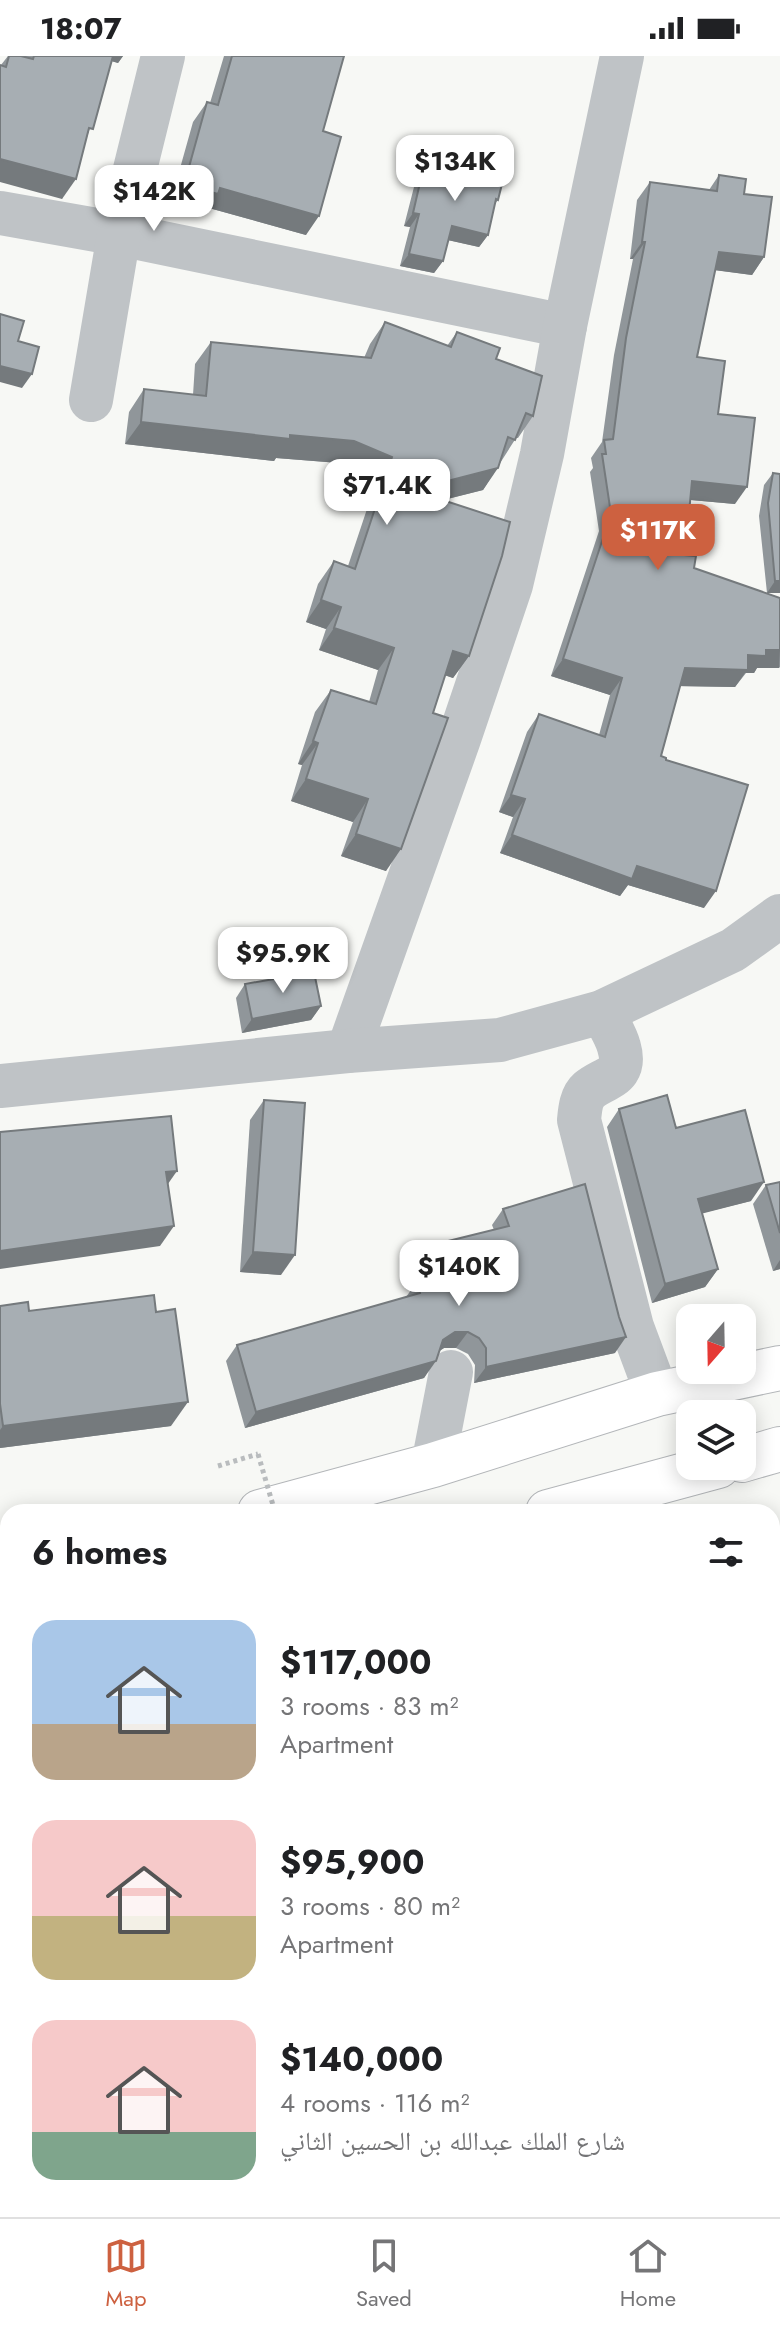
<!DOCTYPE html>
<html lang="en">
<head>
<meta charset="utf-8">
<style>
  :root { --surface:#fff; --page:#f2f2f2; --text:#202124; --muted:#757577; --line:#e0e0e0; --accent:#cd6140 }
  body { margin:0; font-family:Jost,"Noto Naskh Arabic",sans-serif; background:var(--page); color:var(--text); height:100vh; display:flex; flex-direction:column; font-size:30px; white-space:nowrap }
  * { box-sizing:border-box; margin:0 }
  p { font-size:26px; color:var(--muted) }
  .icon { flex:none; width:44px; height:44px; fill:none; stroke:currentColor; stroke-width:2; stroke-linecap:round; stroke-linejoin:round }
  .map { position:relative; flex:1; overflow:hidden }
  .panel { position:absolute; left:0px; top:1448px; width:780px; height:714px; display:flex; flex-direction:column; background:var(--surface); border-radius:24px 24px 0 0; box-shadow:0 4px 20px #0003 }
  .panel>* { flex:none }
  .needle { width:52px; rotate:200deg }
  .fabs { position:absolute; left:676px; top:1248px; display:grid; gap:16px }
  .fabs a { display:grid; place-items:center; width:80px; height:80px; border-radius:16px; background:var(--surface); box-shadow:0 4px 20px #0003; font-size:40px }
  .price { position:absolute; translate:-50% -68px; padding:0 18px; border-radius:16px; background:#fff; color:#222; font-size:26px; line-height:52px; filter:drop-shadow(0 2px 4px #0008) }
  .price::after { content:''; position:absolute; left:50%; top:48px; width:24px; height:18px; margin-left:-12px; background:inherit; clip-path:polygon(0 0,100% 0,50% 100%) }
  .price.selected { background:var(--accent); color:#fff }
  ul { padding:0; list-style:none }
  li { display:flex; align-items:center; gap:24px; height:200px; padding:0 32px }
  li span { display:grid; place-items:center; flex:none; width:224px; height:160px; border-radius:24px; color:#555 }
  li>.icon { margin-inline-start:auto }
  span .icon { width:96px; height:96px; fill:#fffc; stroke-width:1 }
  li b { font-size:34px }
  h2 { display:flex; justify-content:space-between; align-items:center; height:96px; padding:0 32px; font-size:34px }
  .status { display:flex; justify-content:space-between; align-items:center; height:56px; padding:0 40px; background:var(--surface); direction:ltr }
  .status svg { height:22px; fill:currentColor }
  .menu { display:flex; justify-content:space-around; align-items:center; height:112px; border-top:2px solid var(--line); background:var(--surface); font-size:22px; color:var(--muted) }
  .menu a { display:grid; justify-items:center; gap:4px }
  .menu .selected { color:var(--accent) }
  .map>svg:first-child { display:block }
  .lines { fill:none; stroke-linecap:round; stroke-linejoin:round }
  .highway-casing { stroke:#b3b6b9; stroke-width:46 }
  .path { stroke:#b9bcbe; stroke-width:5; stroke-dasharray:4 4; stroke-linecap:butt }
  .minor { stroke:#bfc3c6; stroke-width:44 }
  .highway { stroke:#fff; stroke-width:44 }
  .path-bridge { stroke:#b9bcbe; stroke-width:5; stroke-dasharray:4 4; stroke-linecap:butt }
  .wall { fill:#90969a }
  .shaded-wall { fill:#757a7d }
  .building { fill:#a7aeb3; stroke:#757a7d; stroke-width:2 }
</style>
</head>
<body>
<div class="status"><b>18:07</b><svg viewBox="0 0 49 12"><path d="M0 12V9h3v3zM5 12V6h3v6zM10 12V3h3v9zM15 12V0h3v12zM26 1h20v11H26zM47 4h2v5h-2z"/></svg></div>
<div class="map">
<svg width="780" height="2161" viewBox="0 0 780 2161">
  <rect width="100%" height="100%" fill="#f7f8f5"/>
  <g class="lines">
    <g class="highway-casing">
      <g id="highway">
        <path d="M 742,1404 L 780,1393"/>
        <path d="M 260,1456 L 433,1409 L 657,1338 L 780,1312"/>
        <path d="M 548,1456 L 718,1410"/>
        <path d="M 0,1527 L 8,1525"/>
        <path d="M 0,1598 L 8,1596"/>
      </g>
    </g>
    <path class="path" d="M 218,1410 L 258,1398"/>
    <g class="minor">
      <path d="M 0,157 L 119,178 L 565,270"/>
      <path d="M 91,344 L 119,178 L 163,0"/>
      <path d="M 602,956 C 608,967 616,979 619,991 C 628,1022 604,1021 589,1034 C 581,1041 580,1054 579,1064 L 632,1271 L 657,1338"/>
      <path d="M 348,995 L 459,683 L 511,529 L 542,398 L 565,270 L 622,0"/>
      <path d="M 0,1030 L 348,995 L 500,984 L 602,956 L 733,894 L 780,860"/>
      <path d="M 433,1409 L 451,1316"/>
      <path d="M 0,1703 L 8,1701"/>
      <path d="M 772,1759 L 780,1758"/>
      <path d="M 0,1931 L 8,1927"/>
      <path d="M 0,1981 L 8,1975"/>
      <path d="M 385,2161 L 387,2154"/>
    </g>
    <use href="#highway" class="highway"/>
    <path class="path-bridge" d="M 258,1398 L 275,1456"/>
  </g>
  <g class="wall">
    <path d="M 8,0 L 25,1 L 25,0 L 123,0 L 118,7 L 112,5 L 87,81 L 62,143 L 1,9 Z"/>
    <path d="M 224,0 L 344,0 L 323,75 L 306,179 L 209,152 L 205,158 L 170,148 L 193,66 L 207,46 L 210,47 Z"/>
    <path d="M 443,97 L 498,144 L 494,149 L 488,179 L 479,191 L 448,184 L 443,205 L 434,217 L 400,210 L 410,171 L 404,170 L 414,131 L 422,118 L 432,120 L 434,110 Z"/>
    <path d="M 719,119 L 744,138 L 764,201 L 752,219 L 715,214 L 697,301 L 718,358 L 735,448 L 690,444 L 685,499 L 694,512 L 767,537 L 759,460 L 764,429 L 773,417 L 780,418 L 780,537 L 767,537 L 780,542 L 780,611 L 779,612 L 757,612 L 754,617 L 746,617 L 735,631 L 680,630 L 661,700 L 666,704 L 704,852 L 628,829 L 620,840 L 500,797 L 513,761 L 499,756 L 527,676 L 539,658 L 599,679 L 610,639 L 551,620 L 599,475 L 590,416 L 593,412 L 591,402 L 602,386 L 614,299 L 633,203 L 630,203 L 637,144 L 650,126 L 709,134 Z"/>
    <path d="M 385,266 L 447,290 L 457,276 L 496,303 L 533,360 L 518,382 L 516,382 L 483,434 L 443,444 L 469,600 L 453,622 L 445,619 L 386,815 L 341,800 L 353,766 L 291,745 L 302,709 L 298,708 L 315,656 L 331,634 L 369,646 L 378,614 L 319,594 L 326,573 L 306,566 L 318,528 L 334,505 L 348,510 L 377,423 L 339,407 L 276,402 L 274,405 L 125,388 L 129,356 L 144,333 L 193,339 L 195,308 L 211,286 L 364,302 L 370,288 Z"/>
    <path d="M 245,928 L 321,950 L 311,964 L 242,977 L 236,942 Z"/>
    <path d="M 264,1044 L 281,1219 L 240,1216 L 250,1064 Z"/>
    <path d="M 619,1053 L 676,1072 L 751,1145 L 702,1157 L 718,1213 L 705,1231 L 652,1247 L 607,1071 Z"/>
    <path d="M 780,1126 L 780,1213 L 773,1215 L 753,1148 L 766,1129 Z"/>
    <path d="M 503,1153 L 615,1297 L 474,1327 L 475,1309 L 468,1298 L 456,1292 L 444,1292 L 439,1295 L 424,1322 L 245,1372 L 226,1305 L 237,1289 L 406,1241 L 417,1226 L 425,1223 L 420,1205 L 432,1189 L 494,1174 L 492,1169 Z"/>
    <path d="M 0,1250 L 29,1255 L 171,1370 L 0,1392 Z"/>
    <path d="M 711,2154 L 772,2154 L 778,2161 L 709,2161 Z"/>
  </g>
  <g class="shaded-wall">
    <path d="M 106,0 L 123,0 L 118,7 L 104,3 Z"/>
    <path d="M 0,103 L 76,123 L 62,143 L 0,126 Z"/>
    <path d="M 184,129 L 220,132 L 319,160 L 306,179 L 209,152 L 205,158 L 170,148 Z"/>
    <path d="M 413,157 L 419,158 L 410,171 L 404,170 Z"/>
    <path d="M 452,170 L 488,179 L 479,191 L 443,183 Z"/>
    <path d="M 642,186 L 645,186 L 633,203 L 630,203 Z"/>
    <path d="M 719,196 L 764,201 L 752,219 L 706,213 Z"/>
    <path d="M 409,198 L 443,205 L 434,217 L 400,210 Z"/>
    <path d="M 0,310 L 32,318 L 22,332 L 0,326 Z"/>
    <path d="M 141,366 L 354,385 L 392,401 L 377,423 L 339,407 L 276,402 L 274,405 L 125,388 Z"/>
    <path d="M 498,412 L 483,434 L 396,456 L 412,434 Z"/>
    <path d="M 692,425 L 747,431 L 735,448 L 680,443 Z"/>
    <path d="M 775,525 L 780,525 L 780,537 L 767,537 Z"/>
    <path d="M 321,544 L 341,551 L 326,573 L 306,566 Z"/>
    <path d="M 334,572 L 394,592 L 378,614 L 319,594 Z"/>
    <path d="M 766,594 L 780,594 L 779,612 L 757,612 L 754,617 L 745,617 L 735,631 L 673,630 L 685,612 L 748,599 Z"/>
    <path d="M 453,595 L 469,600 L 453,622 L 438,617 Z"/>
    <path d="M 563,603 L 622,622 L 610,639 L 551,620 Z"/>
    <path d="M 313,685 L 318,687 L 302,709 L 298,708 Z"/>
    <path d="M 306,723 L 368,743 L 353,766 L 291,745 Z"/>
    <path d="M 511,739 L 525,743 L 513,761 L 499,756 Z"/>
    <path d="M 356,778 L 401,793 L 386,815 L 341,800 Z"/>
    <path d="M 512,779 L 637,810 L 716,835 L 704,852 L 628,829 L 620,840 L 500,797 Z"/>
    <path d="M 321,950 L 311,964 L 242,977 L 252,963 Z"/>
    <path d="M 177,1115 L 163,1135 L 166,1116 Z"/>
    <path d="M 764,1126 L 751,1145 L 685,1162 L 698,1143 Z"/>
    <path d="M 174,1170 L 160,1190 L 0,1213 L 0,1195 Z"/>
    <path d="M 253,1196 L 295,1199 L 281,1219 L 240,1216 Z"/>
    <path d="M 780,1204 L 780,1213 L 773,1215 Z"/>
    <path d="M 718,1213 L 705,1231 L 652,1247 L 665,1228 Z"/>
    <path d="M 455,1276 L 468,1276 L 456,1292 L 444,1292 L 432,1300 L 443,1284 Z"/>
    <path d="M 626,1281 L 615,1297 L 474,1327 L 486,1311 Z"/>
    <path d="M 436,1305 L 424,1322 L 245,1372 L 256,1356 Z"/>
    <path d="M 188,1346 L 171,1370 L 0,1392 L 0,1374 L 3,1370 Z"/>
    <path d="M 780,1563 L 780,1578 L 772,1581 L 772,1565 Z"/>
    <path d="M 8,1833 L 8,1851 L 0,1854 L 0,1835 Z"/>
    <path d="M 780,1967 L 780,1976 L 772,1980 L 772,1970 Z"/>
  </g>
  <g class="building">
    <path d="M 9,0 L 21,0 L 33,3 L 34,0 L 113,0 L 93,73 L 89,72 L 76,123 L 0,103 L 0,9 L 6,11 Z"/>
    <path d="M 232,0 L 344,0 L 323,75 L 341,81 L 319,160 L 220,132 L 218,138 L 184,129 L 207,46 L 218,49 Z"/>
    <path d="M 443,97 L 506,112 L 498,144 L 496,143 L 488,179 L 452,170 L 443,205 L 409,198 L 419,158 L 413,157 L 422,118 L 437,122 Z"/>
    <path d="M 719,119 L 746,123 L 744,138 L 772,141 L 764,201 L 719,196 L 697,301 L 725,305 L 718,358 L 755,362 L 747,431 L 692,425 L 685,499 L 696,500 L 694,512 L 780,542 L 780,594 L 766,594 L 766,600 L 748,599 L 748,614 L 685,612 L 661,700 L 666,702 L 666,704 L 748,729 L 716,835 L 637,810 L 632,823 L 512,779 L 525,743 L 511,739 L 539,658 L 605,681 L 622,622 L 563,603 L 611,458 L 602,398 L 606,398 L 604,384 L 613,383 L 626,282 L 645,186 L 642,186 L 650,126 L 717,135 Z"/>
    <path d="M 0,258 L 24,265 L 18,285 L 39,291 L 32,318 L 0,310 Z"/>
    <path d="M 385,266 L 451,291 L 457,276 L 500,292 L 496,303 L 542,320 L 533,360 L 526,357 L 515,384 L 508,381 L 498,412 L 412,434 L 510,466 L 502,500 L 469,600 L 453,595 L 433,657 L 448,662 L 401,793 L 356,778 L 368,743 L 306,723 L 318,687 L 313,685 L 331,634 L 376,648 L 394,592 L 334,572 L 341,551 L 321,544 L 334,505 L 355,513 L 392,401 L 354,385 L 290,379 L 290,383 L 141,366 L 144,333 L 206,340 L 211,286 L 371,302 Z"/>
    <path d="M 773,417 L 780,418 L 780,525 L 775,525 L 768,447 Z"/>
    <path d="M 314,916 L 321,950 L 252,963 L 245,928 Z"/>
    <path d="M 667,1039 L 676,1072 L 745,1054 L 764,1126 L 698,1143 L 718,1213 L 665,1228 L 619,1053 Z"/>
    <path d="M 264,1044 L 305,1047 L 295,1199 L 253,1196 Z"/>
    <path d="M 171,1060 L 177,1115 L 166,1116 L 174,1170 L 0,1195 L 0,1076 Z"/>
    <path d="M 780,1126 L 780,1177 L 766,1129 Z"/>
    <path d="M 585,1128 L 619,1261 L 626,1281 L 486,1311 L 486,1292 L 479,1282 L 468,1276 L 455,1276 L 443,1284 L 436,1305 L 256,1356 L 237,1289 L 420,1237 L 417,1226 L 440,1220 L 432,1189 L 509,1170 L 503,1153 Z"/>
    <path d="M 154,1239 L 156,1256 L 175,1253 L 188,1346 L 3,1370 L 0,1348 L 0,1250 L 28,1246 L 29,1255 Z"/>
    <path d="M 780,1499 L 780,1563 L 772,1565 L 772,1501 Z"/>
    <path d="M 8,1720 L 8,1833 L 0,1835 L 0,1722 Z"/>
    <path d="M 776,1932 L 780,1942 L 780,1967 L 772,1970 L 772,1933 Z"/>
    <path d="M 772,2144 L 780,2147 L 780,2154 L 778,2161 L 714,2161 L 716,2154 L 772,2154 Z"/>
    <path d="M 319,2154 L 339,2154 L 355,2161 L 316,2161 Z"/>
  </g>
</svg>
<div class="fabs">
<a><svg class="needle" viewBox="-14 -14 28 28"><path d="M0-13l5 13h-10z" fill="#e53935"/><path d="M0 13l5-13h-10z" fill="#757577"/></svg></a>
<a><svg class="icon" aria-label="layers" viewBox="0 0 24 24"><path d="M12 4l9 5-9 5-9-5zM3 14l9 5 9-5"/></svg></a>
</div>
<b class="price" style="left:455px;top:147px">$134K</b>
<b class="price" style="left:154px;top:177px">$142K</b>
<b class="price" style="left:387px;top:471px">$71.4K</b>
<b class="price selected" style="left:658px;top:516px">$117K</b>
<b class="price" style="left:283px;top:939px">$95.9K</b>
<b class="price" style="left:459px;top:1252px">$140K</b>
<section class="panel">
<h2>6 homes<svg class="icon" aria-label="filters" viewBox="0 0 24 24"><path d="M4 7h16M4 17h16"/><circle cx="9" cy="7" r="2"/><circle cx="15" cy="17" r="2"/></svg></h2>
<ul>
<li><span style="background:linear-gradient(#a9c7e8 65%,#b9a48a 0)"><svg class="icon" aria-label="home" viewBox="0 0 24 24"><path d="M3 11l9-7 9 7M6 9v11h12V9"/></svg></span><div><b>$117,000</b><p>3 rooms · 83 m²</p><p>Apartment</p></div></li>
<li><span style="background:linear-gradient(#f6c9c9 60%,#c2b280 0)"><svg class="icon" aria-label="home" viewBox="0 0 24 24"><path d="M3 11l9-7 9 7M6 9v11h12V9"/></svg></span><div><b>$95,900</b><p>3 rooms · 80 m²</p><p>Apartment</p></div></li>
<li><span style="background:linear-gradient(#f6c9c9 70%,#7fa58c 0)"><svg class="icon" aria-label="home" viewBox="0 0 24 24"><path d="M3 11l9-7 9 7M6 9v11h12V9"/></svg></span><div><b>$140,000</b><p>4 rooms · 116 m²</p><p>شارع الملك عبدالله بن الحسين الثاني</p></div></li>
</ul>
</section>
</div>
<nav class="menu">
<a class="selected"><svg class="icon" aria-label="map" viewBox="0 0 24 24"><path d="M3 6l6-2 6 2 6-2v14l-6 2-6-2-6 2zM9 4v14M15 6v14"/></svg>Map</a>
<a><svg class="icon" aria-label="saved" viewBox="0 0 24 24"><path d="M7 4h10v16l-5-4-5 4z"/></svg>Saved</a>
<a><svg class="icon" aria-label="home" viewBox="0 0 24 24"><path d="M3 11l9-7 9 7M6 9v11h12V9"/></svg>Home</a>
</nav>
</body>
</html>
